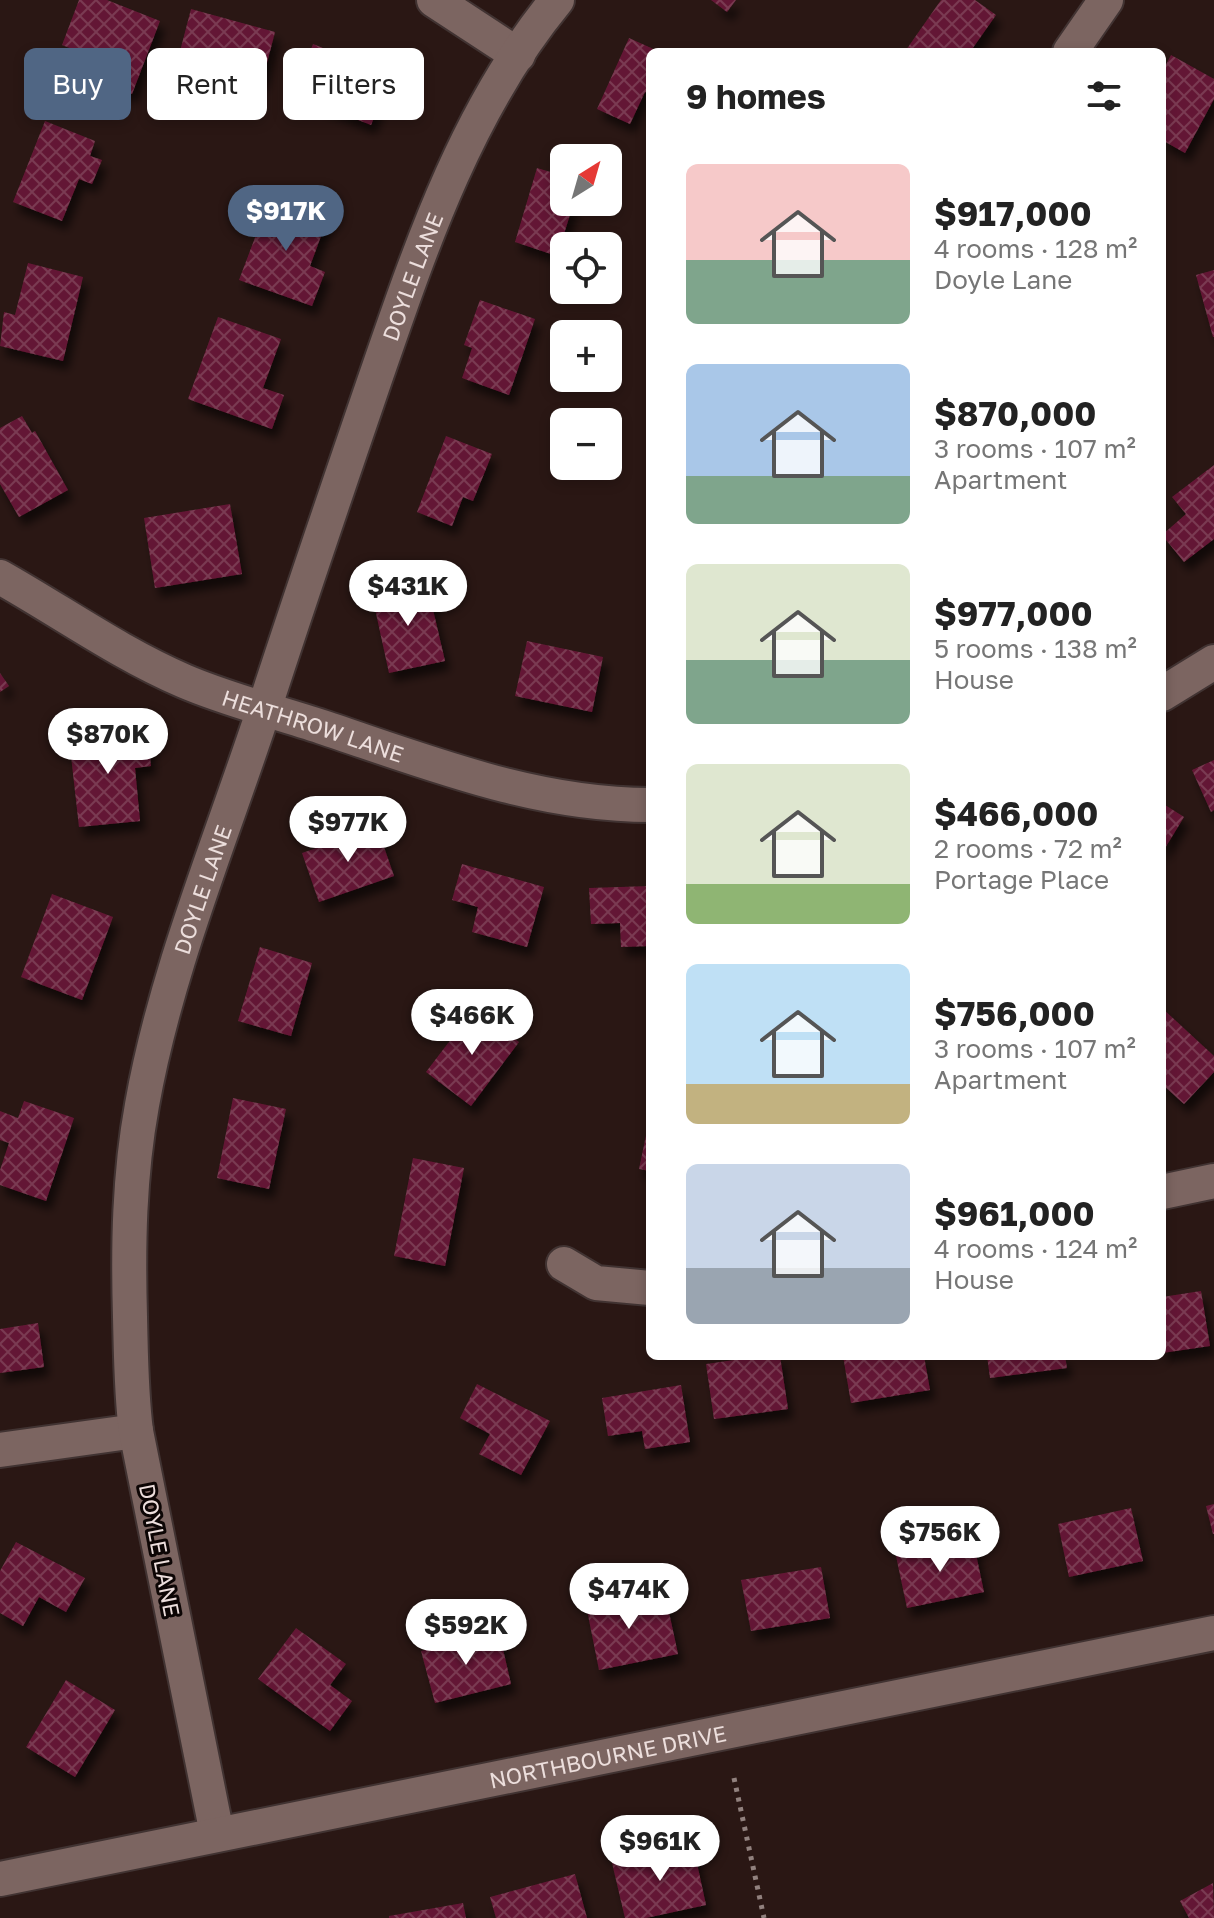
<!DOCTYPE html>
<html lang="en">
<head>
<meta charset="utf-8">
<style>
  :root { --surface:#fff; --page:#f2f2f2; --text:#222; --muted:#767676; --accent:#506684 }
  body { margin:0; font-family:"Golos Text",sans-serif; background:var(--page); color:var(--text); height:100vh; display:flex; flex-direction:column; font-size:30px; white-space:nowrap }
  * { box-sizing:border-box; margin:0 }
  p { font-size:26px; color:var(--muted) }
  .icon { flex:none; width:44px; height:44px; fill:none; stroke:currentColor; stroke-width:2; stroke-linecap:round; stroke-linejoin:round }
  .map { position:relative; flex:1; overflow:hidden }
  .details { position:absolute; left:646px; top:48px; width:520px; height:1312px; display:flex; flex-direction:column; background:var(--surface); border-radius:12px; box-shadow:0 4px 12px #0003 }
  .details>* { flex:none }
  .top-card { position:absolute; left:24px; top:48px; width:502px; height:72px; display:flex; gap:16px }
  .needle { width:52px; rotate:37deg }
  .tools { position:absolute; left:550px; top:144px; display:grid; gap:16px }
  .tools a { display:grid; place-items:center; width:72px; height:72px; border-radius:12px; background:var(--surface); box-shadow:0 4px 12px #0003; font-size:40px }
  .price { position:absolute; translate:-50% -68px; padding:0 18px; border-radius:28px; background:#fff; color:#222; font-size:26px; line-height:52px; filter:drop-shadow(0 2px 4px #0008) }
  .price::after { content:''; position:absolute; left:50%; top:48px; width:24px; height:18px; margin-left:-12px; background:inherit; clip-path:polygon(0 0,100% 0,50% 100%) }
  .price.current { background:var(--accent); color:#fff }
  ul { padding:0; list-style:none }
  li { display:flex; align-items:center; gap:24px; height:200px; padding:0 40px }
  li span { display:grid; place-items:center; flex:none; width:224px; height:160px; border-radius:12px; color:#555 }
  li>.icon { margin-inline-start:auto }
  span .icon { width:96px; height:96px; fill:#fffc; stroke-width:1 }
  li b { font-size:34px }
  h2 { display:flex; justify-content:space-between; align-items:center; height:96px; padding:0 40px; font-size:34px }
  .pill { padding:0 28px; border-radius:12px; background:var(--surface); box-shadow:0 4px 12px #0003; font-size:28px; line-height:72px }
  .pill.current { background:var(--accent); color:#fff }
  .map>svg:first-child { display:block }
  .building { fill:url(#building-cross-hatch); filter:url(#shadow) }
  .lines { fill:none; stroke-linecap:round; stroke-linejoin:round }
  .minor-casing { stroke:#413332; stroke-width:38 }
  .path { stroke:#91817e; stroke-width:5; stroke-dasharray:4 6; stroke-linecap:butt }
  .minor { stroke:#7c6561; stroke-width:34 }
  .labels { text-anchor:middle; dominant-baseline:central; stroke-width:6; stroke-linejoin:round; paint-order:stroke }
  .street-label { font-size:22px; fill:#ecdedc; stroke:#0c0504 }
</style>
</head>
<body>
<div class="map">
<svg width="1214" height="1918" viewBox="0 0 1214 1918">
  <defs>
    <pattern id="building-cross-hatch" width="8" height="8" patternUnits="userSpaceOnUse" patternTransform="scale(2)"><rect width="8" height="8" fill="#641935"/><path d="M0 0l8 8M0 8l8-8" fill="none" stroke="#7a3a52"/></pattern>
    <filter id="shadow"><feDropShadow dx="5" dy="9" stdDeviation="4" flood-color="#0009"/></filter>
  </defs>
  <rect width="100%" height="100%" fill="#2a1714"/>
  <g class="building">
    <path d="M 79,0 L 107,0 L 160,21 L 132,94 L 110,85 L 117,67 L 62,45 Z"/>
    <path d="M 711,0 L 736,0 L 727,12 Z"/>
    <path d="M 941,0 L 975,0 L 996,15 L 970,52 L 909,52 L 906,50 Z"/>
    <path d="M 191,9 L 275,32 L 262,82 L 178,59 Z"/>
    <path d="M 629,38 L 660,52 L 650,52 L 650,94 L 645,92 L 630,124 L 597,109 Z"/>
    <path d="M 313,44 L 391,75 L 371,125 L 293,94 Z"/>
    <path d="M 1171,55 L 1214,79 L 1214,99 L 1185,153 L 1162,140 L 1162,72 Z"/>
    <path d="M 45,121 L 95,141 L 90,156 L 102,160 L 92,184 L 79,179 L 62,221 L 13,202 Z"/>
    <path d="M 537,168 L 564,176 L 564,202 L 574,202 L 557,256 L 515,242 Z"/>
    <path d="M 270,198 L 327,220 L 310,266 L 325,272 L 312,306 L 239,280 Z"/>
    <path d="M 28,263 L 83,277 L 63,361 L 0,346 L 4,312 L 15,315 Z"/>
    <path d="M 1214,270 L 1214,337 L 1213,337 L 1196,275 Z"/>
    <path d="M 480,300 L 535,319 L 509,395 L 462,378 L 472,348 L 464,345 Z"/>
    <path d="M 218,317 L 281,339 L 263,388 L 284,395 L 272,429 L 188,399 Z"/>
    <path d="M 22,416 L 32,433 L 35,431 L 68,490 L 19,517 L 0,484 L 0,428 Z"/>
    <path d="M 446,436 L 492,454 L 473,501 L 463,497 L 452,526 L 417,512 Z"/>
    <path d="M 1214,465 L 1214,539 L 1184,562 L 1162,535 L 1186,514 L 1172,497 Z"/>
    <path d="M 230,504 L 242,574 L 155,588 L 144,518 Z"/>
    <path d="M 427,584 L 445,661 L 389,673 L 372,595 Z"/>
    <path d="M 527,641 L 603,657 L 592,712 L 515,696 Z"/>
    <path d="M 0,673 L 9,686 L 0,692 Z"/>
    <path d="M 147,730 L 151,766 L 135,768 L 140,821 L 79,827 L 69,738 Z"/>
    <path d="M 1214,760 L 1214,810 L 1211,812 L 1192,770 Z"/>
    <path d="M 1162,803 L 1184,817 L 1162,853 Z"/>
    <path d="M 377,827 L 394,876 L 319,902 L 302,853 Z"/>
    <path d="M 462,864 L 544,887 L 527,947 L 472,932 L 478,907 L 452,900 Z"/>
    <path d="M 650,886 L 650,946 L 621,947 L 620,923 L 591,924 L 589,888 Z"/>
    <path d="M 52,894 L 113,917 L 82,1000 L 21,977 Z"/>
    <path d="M 260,947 L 312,963 L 291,1036 L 238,1021 Z"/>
    <path d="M 1162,1008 L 1214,1056 L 1214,1072 L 1184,1104 L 1162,1084 Z"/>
    <path d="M 474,1009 L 519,1042 L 471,1106 L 426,1072 Z"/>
    <path d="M 233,1098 L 286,1109 L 269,1189 L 217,1178 Z"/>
    <path d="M 24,1101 L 74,1118 L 46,1201 L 0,1185 L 0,1170 L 9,1143 L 0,1140 L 0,1111 L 18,1118 Z"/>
    <path d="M 649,1121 L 650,1121 L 650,1171 L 639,1169 Z"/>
    <path d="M 413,1158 L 464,1168 L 445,1266 L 394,1256 Z"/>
    <path d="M 1201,1291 L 1210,1346 L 1162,1353 L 1162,1297 Z"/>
    <path d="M 38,1323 L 44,1367 L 0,1373 L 0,1329 Z"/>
    <path d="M 762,1356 L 780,1356 L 788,1409 L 714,1419 L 706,1364 Z"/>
    <path d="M 843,1356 L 924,1356 L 930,1390 L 851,1403 Z"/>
    <path d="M 987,1356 L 1065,1356 L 1067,1368 L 990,1378 Z"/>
    <path d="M 477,1384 L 550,1421 L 521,1475 L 479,1454 L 490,1434 L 460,1418 Z"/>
    <path d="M 681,1385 L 690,1442 L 645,1449 L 642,1431 L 608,1436 L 602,1398 Z"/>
    <path d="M 1214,1504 L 1214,1534 L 1213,1534 L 1206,1506 Z"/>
    <path d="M 1131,1508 L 1143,1561 L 1069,1577 L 1058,1524 Z"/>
    <path d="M 973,1540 L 984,1592 L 907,1608 L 896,1556 Z"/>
    <path d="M 16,1542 L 85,1578 L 66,1612 L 39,1597 L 23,1626 L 0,1613 L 0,1571 Z"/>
    <path d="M 821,1567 L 830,1618 L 751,1631 L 741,1580 Z"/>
    <path d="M 613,1589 L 617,1610 L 667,1603 L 678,1654 L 599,1670 L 584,1595 Z"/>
    <path d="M 296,1628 L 346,1664 L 330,1685 L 352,1701 L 330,1731 L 258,1679 Z"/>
    <path d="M 499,1632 L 511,1684 L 435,1703 L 421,1651 Z"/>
    <path d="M 66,1680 L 115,1710 L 75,1777 L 26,1747 Z"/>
    <path d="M 693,1845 L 706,1905 L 646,1918 L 625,1918 L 612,1863 Z"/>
    <path d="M 575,1874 L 587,1918 L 496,1918 L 490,1897 Z"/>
    <path d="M 1213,1883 L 1214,1918 L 1189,1918 L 1180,1901 Z"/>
    <path d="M 463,1903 L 466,1918 L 389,1918 L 389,1916 Z"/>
  </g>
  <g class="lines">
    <g class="minor-casing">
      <g id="minor">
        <path d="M 434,0 L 518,55"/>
        <path d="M 1070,52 L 1106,0"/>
        <path id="s1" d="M 0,577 C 62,612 119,653 184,681 C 228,700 277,712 322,727 C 430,763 535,805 650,805"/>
        <path d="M 1162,694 L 1214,662"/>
        <path d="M 1162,1192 L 1214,1181"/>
        <path d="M 564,1264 L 596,1283 L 650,1288"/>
        <path d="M 0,1450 L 136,1431"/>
        <path id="s2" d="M 217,1834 L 136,1431 C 131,1393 131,1355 130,1317 C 128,1246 129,1176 142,1105 C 166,969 222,838 265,706 C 300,598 337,490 374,382 C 420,249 466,110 557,0"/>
        <path id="s3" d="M 0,1879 L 1214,1633"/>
      </g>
    </g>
    <path class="path" d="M 734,1778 L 764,1918"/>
    <use href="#minor" class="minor"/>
  </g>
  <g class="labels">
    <g class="street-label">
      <text stroke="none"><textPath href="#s2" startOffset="1610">DOYLE LANE</textPath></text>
      <text stroke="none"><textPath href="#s1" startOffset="348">HEATHROW LANE</textPath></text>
      <text stroke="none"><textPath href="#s2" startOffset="962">DOYLE LANE</textPath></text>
      <text transform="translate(160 1550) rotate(79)">DOYLE LANE</text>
      <text stroke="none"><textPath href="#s3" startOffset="620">NORTHBOURNE DRIVE</textPath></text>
    </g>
  </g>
</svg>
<div class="tools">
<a><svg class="needle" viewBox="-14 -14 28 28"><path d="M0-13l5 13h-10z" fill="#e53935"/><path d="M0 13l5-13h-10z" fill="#767676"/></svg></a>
<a><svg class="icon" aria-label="locate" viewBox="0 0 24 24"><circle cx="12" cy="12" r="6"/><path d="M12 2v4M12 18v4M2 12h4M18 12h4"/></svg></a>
<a>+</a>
<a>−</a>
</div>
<b class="price current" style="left:286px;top:253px">$917K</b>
<b class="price" style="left:408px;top:628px">$431K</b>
<b class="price" style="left:108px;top:776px">$870K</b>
<b class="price" style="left:348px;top:864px">$977K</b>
<b class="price" style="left:472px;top:1057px">$466K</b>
<b class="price" style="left:940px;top:1574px">$756K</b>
<b class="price" style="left:629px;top:1631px">$474K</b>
<b class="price" style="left:466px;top:1667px">$592K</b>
<b class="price" style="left:660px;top:1883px">$961K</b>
<div class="top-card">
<a class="pill current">Buy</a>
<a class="pill">Rent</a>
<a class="pill">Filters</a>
</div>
<section class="details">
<h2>9 homes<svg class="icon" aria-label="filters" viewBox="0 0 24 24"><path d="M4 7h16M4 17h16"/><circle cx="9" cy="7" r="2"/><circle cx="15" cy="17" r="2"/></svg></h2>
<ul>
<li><span style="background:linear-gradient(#f6c9c9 60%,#7fa58c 0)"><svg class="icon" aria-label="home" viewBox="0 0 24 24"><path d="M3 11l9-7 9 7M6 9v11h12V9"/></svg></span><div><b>$917,000</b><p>4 rooms · 128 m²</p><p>Doyle Lane</p></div></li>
<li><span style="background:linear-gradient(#a9c7e8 70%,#7fa58c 0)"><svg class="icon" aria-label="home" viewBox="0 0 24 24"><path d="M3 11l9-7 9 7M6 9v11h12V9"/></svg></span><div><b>$870,000</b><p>3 rooms · 107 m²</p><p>Apartment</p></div></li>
<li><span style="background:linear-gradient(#dfe7d0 60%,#7fa58c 0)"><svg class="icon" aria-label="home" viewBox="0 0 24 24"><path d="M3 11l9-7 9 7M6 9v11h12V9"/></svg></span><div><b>$977,000</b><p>5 rooms · 138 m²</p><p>House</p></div></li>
<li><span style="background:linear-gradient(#dfe7d0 75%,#8fb573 0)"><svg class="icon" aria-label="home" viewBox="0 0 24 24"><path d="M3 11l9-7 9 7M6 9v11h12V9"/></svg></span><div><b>$466,000</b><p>2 rooms · 72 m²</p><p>Portage Place</p></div></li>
<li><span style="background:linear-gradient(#bfe0f5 75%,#c2b280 0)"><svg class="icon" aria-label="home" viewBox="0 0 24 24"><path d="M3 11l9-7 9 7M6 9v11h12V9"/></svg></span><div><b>$756,000</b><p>3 rooms · 107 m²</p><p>Apartment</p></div></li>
<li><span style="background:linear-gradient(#c9d6e8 65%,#9aa5b1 0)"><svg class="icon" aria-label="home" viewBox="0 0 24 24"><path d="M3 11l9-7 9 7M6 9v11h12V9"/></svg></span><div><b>$961,000</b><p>4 rooms · 124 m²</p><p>House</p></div></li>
</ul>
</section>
</div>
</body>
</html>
